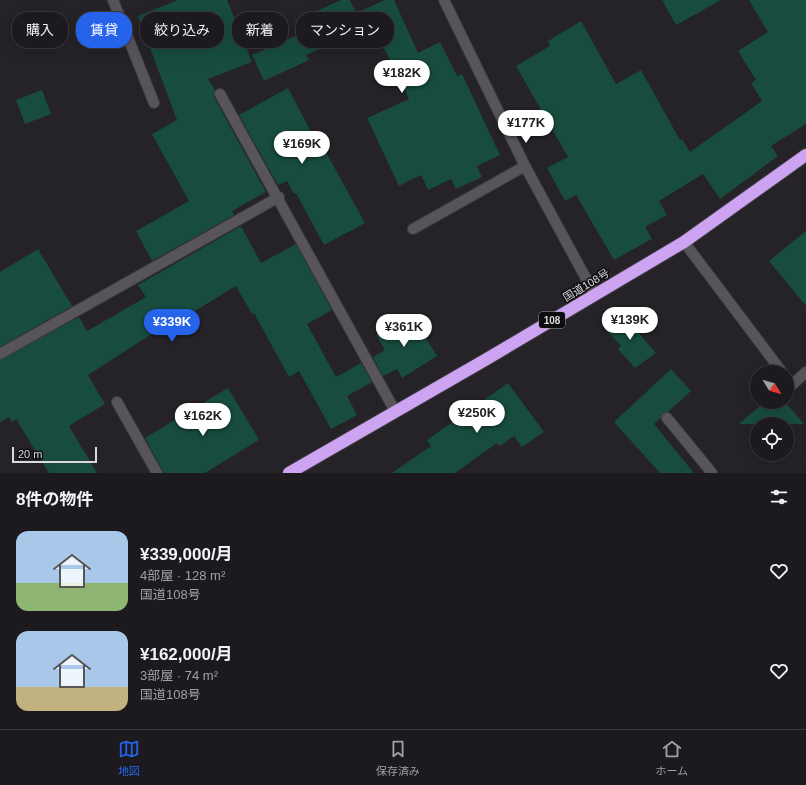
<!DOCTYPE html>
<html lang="ja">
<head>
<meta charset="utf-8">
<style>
  :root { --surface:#1c1a1e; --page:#252327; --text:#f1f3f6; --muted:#a0a1a4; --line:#3a383c; --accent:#2563eb }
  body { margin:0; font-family:Arial,"Noto Sans JP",sans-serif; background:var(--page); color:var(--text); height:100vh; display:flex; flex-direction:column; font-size:15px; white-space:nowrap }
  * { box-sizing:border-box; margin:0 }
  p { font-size:13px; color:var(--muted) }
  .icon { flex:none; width:22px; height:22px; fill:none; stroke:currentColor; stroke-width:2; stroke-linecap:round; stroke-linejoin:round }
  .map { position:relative; height:473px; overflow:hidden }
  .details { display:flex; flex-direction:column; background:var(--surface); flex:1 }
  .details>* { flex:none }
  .guide { position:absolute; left:12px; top:12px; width:400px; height:36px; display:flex; gap:8px }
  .needle { width:26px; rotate:127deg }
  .controls { position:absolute; left:750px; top:365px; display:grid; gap:8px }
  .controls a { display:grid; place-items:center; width:44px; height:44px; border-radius:50%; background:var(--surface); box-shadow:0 4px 16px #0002,0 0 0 1px var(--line); font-size:20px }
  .scale { position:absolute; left:12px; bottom:10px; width:85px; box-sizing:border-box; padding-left:4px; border:2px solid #dad9dc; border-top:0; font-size:11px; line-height:14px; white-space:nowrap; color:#dad9dc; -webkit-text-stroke:3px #0d0c0f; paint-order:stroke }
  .price { position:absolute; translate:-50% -34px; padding:0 9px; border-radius:14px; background:#fff; color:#222; font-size:13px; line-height:26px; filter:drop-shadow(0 1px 2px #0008) }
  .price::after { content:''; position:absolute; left:50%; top:24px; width:12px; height:9px; margin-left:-6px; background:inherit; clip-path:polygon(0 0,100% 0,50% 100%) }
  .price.active { background:var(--accent); color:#fff }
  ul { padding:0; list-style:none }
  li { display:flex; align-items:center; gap:12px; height:100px; padding:0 16px }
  li span { display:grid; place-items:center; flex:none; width:112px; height:80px; border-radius:12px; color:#555 }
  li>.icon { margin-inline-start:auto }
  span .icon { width:48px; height:48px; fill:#fffc; stroke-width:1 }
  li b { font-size:17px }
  h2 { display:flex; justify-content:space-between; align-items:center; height:48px; padding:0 16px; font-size:17px }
  .pill { padding:0 14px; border-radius:16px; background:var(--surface); box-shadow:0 4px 16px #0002,0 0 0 1px var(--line); font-size:14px; line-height:36px }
  .pill.active { background:var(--accent); color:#fff }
  .menu { display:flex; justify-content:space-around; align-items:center; height:56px; border-top:1px solid var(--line); background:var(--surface); font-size:11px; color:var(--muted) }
  .menu a { display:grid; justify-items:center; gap:2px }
  .menu .active { color:var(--accent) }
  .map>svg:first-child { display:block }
  .building { fill:#174c3f }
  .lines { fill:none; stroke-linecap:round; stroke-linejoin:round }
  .lane-casing { stroke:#3f3c42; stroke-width:12 }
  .street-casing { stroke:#3f3c42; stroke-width:12 }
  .highway-casing { stroke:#3f3c42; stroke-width:14 }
  .lane { stroke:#58545b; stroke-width:10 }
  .street { stroke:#58545b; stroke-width:10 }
  .highway { stroke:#cca4f2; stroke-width:12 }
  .labels { text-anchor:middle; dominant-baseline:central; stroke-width:3; stroke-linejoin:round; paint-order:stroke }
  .shield { fill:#0d0c0f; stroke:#9c9c9e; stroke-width:1 }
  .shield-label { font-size:10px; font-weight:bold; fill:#dad9dc }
  .street-label { font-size:11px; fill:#dad9dc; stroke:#0d0c0f }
</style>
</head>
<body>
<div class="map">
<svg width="806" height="473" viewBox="0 0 806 473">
  <rect width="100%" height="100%" fill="#252228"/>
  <g class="building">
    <path d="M 178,0 L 227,0 L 252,62 L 208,79 L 215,90 L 214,97 L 266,192 L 232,211 L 234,215 L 152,261 L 136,231 L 189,201 L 152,134 L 177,120 L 138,16 Z"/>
    <path d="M 341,0 L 350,0 L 356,13 L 385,0 L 394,0 L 418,53 L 440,42 L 457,76 L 462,74 L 500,155 L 477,166 L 482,177 L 456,189 L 451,179 L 428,190 L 421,175 L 399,186 L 367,118 L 409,99 L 377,34 L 351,46 L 347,37 L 306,55 L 309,60 L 264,81 L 252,55 L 300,34 L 295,21 Z"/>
    <path d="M 662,0 L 721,0 L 676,25 Z"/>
    <path d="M 749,0 L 806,0 L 806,124 L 771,146 L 778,156 L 720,199 L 703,174 L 659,201 L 667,215 L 645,227 L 652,239 L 614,260 L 576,195 L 565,201 L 547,168 L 568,157 L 516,66 L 550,46 L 548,41 L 581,21 L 616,84 L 641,70 L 680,140 L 682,139 L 690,152 L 762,101 L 751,83 L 756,80 L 738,51 L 768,32 Z"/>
    <path d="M 288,88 L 319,147 L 322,145 L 365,223 L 324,245 L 296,193 L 294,194 L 287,181 L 278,185 L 239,115 Z"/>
    <path d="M 42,90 L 51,114 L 25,124 L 16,100 Z"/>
    <path d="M 241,226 L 261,263 L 296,244 L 332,310 L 307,324 L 325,357 L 336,377 L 361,363 L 372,382 L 347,396 L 357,415 L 331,429 L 299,371 L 289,377 L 254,313 L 252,314 L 236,286 L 185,317 L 183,314 L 88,375 L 105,404 L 69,426 L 97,473 L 49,473 L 16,419 L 12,422 L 9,417 L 0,422 L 0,360 L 79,317 L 87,331 L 146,297 L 138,285 Z"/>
    <path d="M 806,231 L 806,306 L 769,261 Z"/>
    <path d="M 38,249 L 72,306 L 0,347 L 0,272 Z"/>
    <path d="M 621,313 L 656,353 L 635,368 L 618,349 L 621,346 L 604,328 Z"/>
    <path d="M 411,314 L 437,356 L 402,378 L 397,369 L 383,376 L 373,357 L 385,350 L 376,335 Z"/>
    <path d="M 671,369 L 691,391 L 668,412 L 663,413 L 661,418 L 654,424 L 694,473 L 660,473 L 614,422 Z"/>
    <path d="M 508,383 L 544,432 L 522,447 L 514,436 L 500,446 L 497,443 L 455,473 L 392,473 L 431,446 L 427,440 Z"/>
    <path d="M 228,388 L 259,440 L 205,473 L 164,473 L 145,438 Z"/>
    <path d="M 765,402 L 785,402 L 804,424 L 739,424 Z"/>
  </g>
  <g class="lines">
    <g class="lane-casing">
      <g id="lane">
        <path d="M 113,0 L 154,103"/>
        <path d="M 413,229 L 525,166"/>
        <path d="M 684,242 L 782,372"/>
        <path d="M 787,379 L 792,385 L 806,372"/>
        <path d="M 117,402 L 157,473"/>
        <path d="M 667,418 L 712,473"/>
      </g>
    </g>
    <g class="street-casing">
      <g id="street">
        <path d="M 444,0 L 525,166 L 595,295"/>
        <path d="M 220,94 L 395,411"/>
        <path d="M 0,354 L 279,197"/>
      </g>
    </g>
    <g class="highway-casing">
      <path id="highway" d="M 289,473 L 485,360 L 684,242 L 806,155"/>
    </g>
    <use href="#lane" class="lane"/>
    <use href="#street" class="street"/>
    <use href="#highway" class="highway"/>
  </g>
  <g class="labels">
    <rect class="shield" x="539" y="312" width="26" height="16" rx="3"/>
    <g class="shield-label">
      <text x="552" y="320">108</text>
    </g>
    <g class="street-label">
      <text transform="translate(586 285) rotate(-31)">国道108号</text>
    </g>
  </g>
</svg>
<div class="controls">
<a><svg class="needle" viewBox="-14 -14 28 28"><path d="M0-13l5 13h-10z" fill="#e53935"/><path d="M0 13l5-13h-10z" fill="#a0a1a4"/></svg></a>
<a><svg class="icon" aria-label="locate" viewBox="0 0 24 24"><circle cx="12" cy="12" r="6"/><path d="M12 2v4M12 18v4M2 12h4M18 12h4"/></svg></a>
</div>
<div class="scale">20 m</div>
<b class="price" style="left:402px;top:94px">¥182K</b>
<b class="price" style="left:526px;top:144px">¥177K</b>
<b class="price" style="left:302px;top:165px">¥169K</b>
<b class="price" style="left:630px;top:341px">¥139K</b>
<b class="price active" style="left:172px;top:343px">¥339K</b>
<b class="price" style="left:404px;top:348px">¥361K</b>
<b class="price" style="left:477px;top:434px">¥250K</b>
<b class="price" style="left:203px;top:437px">¥162K</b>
<div class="guide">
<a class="pill">購入</a>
<a class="pill active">賃貸</a>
<a class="pill">絞り込み</a>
<a class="pill">新着</a>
<a class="pill">マンション</a>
</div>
</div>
<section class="details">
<h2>8件の物件<svg class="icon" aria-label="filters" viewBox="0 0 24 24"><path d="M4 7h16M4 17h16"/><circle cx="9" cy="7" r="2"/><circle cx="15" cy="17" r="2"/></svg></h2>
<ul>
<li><span style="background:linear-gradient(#a9c7e8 65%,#8fb573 0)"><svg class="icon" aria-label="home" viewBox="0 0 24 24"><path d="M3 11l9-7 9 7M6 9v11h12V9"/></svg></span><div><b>¥339,000/月</b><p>4部屋 · 128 m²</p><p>国道108号</p></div><svg class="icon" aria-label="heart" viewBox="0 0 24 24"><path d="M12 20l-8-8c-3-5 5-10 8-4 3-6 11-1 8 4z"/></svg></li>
<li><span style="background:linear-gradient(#a9c7e8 70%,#c2b280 0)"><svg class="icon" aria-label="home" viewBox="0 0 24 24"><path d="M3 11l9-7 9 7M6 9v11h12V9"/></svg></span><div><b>¥162,000/月</b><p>3部屋 · 74 m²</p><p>国道108号</p></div><svg class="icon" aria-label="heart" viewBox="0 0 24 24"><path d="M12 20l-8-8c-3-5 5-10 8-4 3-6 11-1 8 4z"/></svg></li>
</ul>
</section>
<nav class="menu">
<a class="active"><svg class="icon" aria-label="map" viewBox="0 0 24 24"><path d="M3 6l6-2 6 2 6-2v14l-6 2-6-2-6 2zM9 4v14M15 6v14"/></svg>地図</a>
<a><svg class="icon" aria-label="saved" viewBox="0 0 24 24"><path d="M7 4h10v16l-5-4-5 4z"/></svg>保存済み</a>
<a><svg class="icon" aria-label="home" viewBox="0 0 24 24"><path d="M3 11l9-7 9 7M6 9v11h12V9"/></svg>ホーム</a>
</nav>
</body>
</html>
